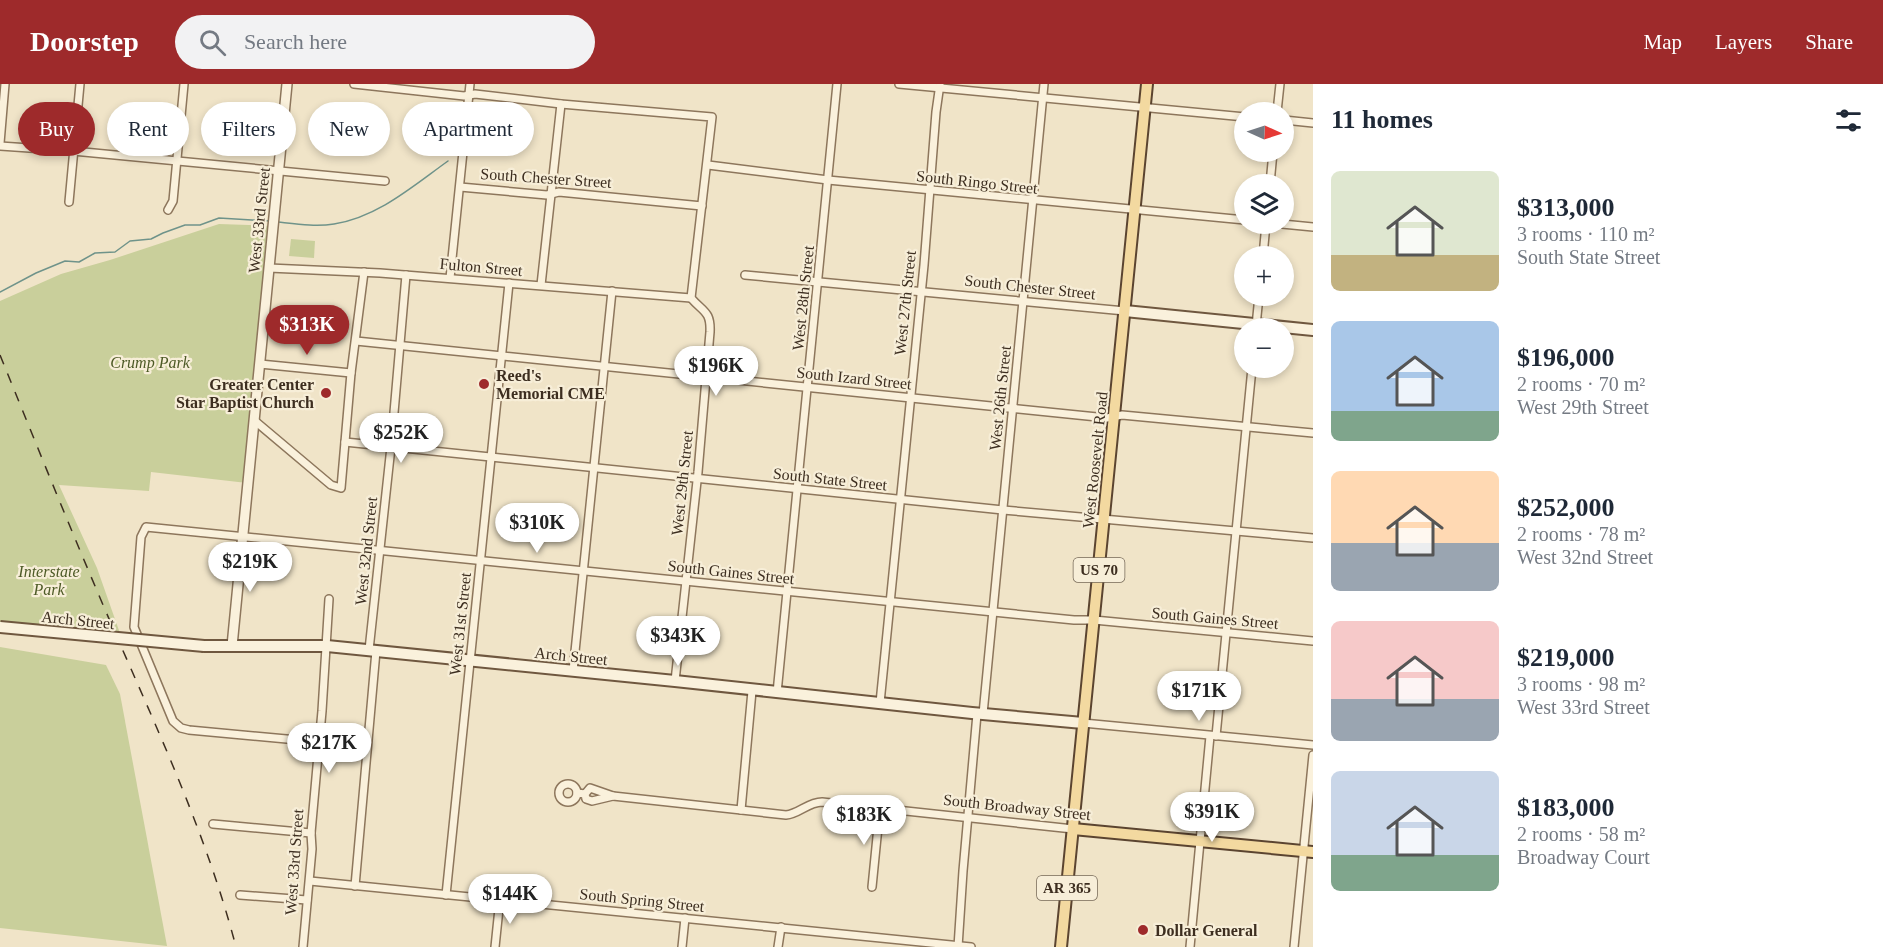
<!DOCTYPE html>
<html lang="en">
<head>
<meta charset="utf-8">
<style>
  :root { --surface:#fff; --page:#f2f2f3; --text:#1f2937; --muted:#747a83; --accent:#9e2a2b }
  body { margin:0; font-family:"Times New Roman",serif; background:var(--page); color:var(--text); height:100vh; display:flex; flex-direction:column; font-size:22px; white-space:nowrap }
  * { box-sizing:border-box; margin:0 }
  p { font-size:20px; color:var(--muted) }
  .icon { flex:none; width:33px; height:33px; fill:none; stroke:currentColor; stroke-width:2; stroke-linecap:round; stroke-linejoin:round }
  .map { position:relative; flex:1; overflow:hidden }
  .side { display:flex; flex-direction:column; background:var(--surface); width:570px }
  .side>* { flex:none }
  .banner { position:absolute; left:18px; top:18px; width:570px; height:54px; display:flex; gap:12px }
  .needle { width:39px; rotate:93deg }
  .buttons { position:absolute; left:1234px; top:18px; display:grid; gap:12px }
  .buttons a { display:grid; place-items:center; width:60px; height:60px; border-radius:50%; background:var(--surface); box-shadow:0 3px 9px #0003; font-size:30px }
  .price { position:absolute; translate:-50% -51px; padding:0 14px; border-radius:21px; background:#fff; color:#222; font-size:20px; line-height:39px; filter:drop-shadow(0 2px 3px #0008) }
  .price::after { content:''; position:absolute; left:50%; top:36px; width:18px; height:14px; margin-left:-9px; background:inherit; clip-path:polygon(0 0,100% 0,50% 100%) }
  .price.active { background:var(--accent); color:#fff }
  ul { padding:0; list-style:none }
  li { display:flex; align-items:center; gap:18px; height:150px; padding:0 18px }
  li span { display:grid; place-items:center; flex:none; width:168px; height:120px; border-radius:9px; color:#555 }
  li>.icon { margin-inline-start:auto }
  span .icon { width:72px; height:72px; fill:#fffc; stroke-width:1 }
  li b { font-size:26px }
  h2 { display:flex; justify-content:space-between; align-items:center; height:72px; padding:0 18px; font-size:26px }
  .tag { padding:0 21px; border-radius:27px; background:var(--surface); box-shadow:0 3px 9px #0003; font-size:21px; line-height:54px }
  .tag.active { background:var(--accent); color:#fff }
  header { display:flex; align-items:center; gap:36px; box-sizing:border-box; height:84px; padding:0 30px; background:var(--accent); color:#fff }
  header strong { font-size:28px }
  nav { display:flex; gap:33px; margin-inline-start:auto; font-size:21px }
  .search { width:420px; height:54px; background:var(--page); display:flex; align-items:center; gap:15px; box-sizing:border-box; padding:0 21px; border-radius:33px; color:var(--muted); font-size:22px }
  main { display:flex; flex:1; min-height:0 }
  .map>svg:first-child { display:block }
  .green { fill:#c9cf9b }
  .lines { fill:none; stroke-linecap:round; stroke-linejoin:round }
  .stream { stroke:#6f938a; stroke-width:1.5 }
  .minor-casing { stroke:#8d765c; stroke-width:10 }
  .tertiary-casing { stroke:#8d765c; stroke-width:12 }
  .secondary-casing { stroke:#6f573f; stroke-width:14 }
  .primary-casing { stroke:#5b4430; stroke-width:14 }
  .minor { stroke:#faf1dc; stroke-width:7 }
  .tertiary { stroke:#faf1dc; stroke-width:9 }
  .secondary { stroke:#faf1dc; stroke-width:10 }
  .primary { stroke:#f3d9a0; stroke-width:10 }
  .rail { stroke:#3d2e20; stroke-width:1.5; stroke-dasharray:10 10; stroke-linecap:butt }
  .secondary-bridge-casing { stroke:#6f573f; stroke-width:14; stroke-linecap:butt }
  .secondary-bridge { stroke:#faf1dc; stroke-width:10 }
  .poi-dot { fill:#9e2a2b; stroke:#f7eed8; stroke-width:2 }
  .labels { text-anchor:middle; dominant-baseline:central; stroke-width:4.5; stroke-linejoin:round; paint-order:stroke }
  .shield { fill:#f7eed8; stroke:#756857; stroke-width:1.5 }
  .shield-label { font-size:15px; font-weight:bold; fill:#3d2e20 }
  .street-label { font-size:16px; fill:#3d2e20; stroke:#f7eed8 }
  .park-label { font-size:16px; font-style:italic; fill:#4d5a26; stroke:#f7eed8 }
  .poi-label { font-size:16px; font-weight:bold; fill:#3d2e20; stroke:#f7eed8; text-anchor:start }
</style>
</head>
<body>
<header>
<strong>Doorstep</strong>
<div class="search"><svg class="icon" aria-label="search" viewBox="0 0 24 24"><circle cx="10" cy="10" r="6"/><path d="M15 15l6 6"/></svg>Search here</div>
<nav><a>Map</a><a>Layers</a><a>Share</a></nav>
</header>
<main>
<div class="map">
<svg width="1313" height="863" viewBox="0 0 1313 863">
  <rect width="100%" height="100%" fill="#f0e4c8"/>
  <g class="green">
    <path d="M 219,140 L 273,142 L 247,399 L 151,388 L 149,407 L 59,401 L 97,484 L 122,555 L 0,543 L 0,217 L 61,190 L 110,176 Z"/>
    <path d="M 291,155 L 315,157 L 314,174 L 289,172 Z"/>
    <path d="M 0,563 L 106,581 L 120,610 L 167,862 L 0,844 Z"/>
  </g>
  <g class="lines">
    <g class="stream">
      <path d="M 278,138 C 296,140 316,143 334,140 C 378,133 413,102 448,77"/>
      <path d="M 0,208 L 36,189 L 65,177 L 79,178 L 95,169 L 115,168 L 130,157 L 151,155 L 163,149 L 185,141 L 200,141 L 219,134 L 270,137"/>
    </g>
    <g class="minor-casing">
      <g id="minor">
        <path d="M 354,0 L 464,12 L 475,10 L 561,20 L 712,33 L 691,214 C 703,228 711,227 710,248 L 698,388 L 675,597"/>
        <path d="M 899,0 L 1245,33"/>
        <path d="M 1277,28 L 1280,0"/>
        <path d="M 1284,36 L 1313,39"/>
        <path d="M 0,59 L 5,0"/>
        <path d="M 0,62 L 73,67 L 385,97"/>
        <path d="M 708,81 L 828,96 L 1245,136"/>
        <path d="M 1270,100 L 1273,68"/>
        <path d="M 460,103 L 547,111 L 559,108 L 702,122"/>
        <path d="M 69,118 L 80,0"/>
        <path d="M 168,126 L 173,117 L 184,0"/>
        <path d="M 1282,140 L 1313,143"/>
        <path d="M 1263,172 L 1266,140"/>
        <path d="M 269,184 L 380,189 L 691,214"/>
        <path d="M 745,191 L 1125,227"/>
        <path d="M 450,194 L 470,0"/>
        <path d="M 541,201 L 561,20"/>
        <path d="M 1256,242 L 1259,212"/>
        <path d="M 356,257 L 1107,334 L 1122,331 L 1313,349"/>
        <path d="M 260,280 L 351,289"/>
        <path d="M 255,337 L 331,401 L 341,404 L 351,289 L 364,188"/>
        <path d="M 345,358 L 1003,426 L 1313,454"/>
        <path d="M 369,566 L 391,363 L 406,191"/>
        <path d="M 573,587 L 612,207"/>
        <path d="M 777,609 L 837,0"/>
        <path d="M 880,619 L 924,181 L 936,28 L 940,0"/>
        <path d="M 983,630 L 1044,0"/>
        <path d="M 1083,639 L 1313,661"/>
        <path d="M 1216,652 L 1252,284"/>
        <path d="M 319,658 L 189,646 L 181,644 L 173,637 L 134,543 L 141,453 L 146,443 L 1074,536 L 1094,536 L 1313,557"/>
        <circle cx="568" cy="709" r="9"/>
        <path d="M 577,709 L 585,710 L 590,704 L 613,712 L 592,717 L 586,715 L 585,710"/>
        <path d="M 613,712 L 786,731 C 799,730 808,718 822,718 L 1073,745"/>
        <path d="M 741,726 L 752,607"/>
        <path d="M 213,740 L 311,749"/>
        <path d="M 310,797 L 971,863"/>
        <path d="M 355,802 L 376,567"/>
        <path d="M 872,803 L 880,723"/>
        <path d="M 240,811 L 307,816"/>
        <path d="M 446,811 L 509,199"/>
        <path d="M 303,863 L 312,765 L 311,749 L 322,627 L 329,515"/>
        <path d="M 495,863 L 500,815"/>
        <path d="M 682,863 L 685,834"/>
        <path d="M 778,863 L 781,843"/>
        <path d="M 958,863 L 963,787 L 977,630"/>
        <path d="M 1190,863 L 1210,652"/>
        <path d="M 1294,863 L 1313,671"/>
      </g>
    </g>
    <g class="tertiary-casing">
      <path id="tertiary" d="M 232,562 L 287,0"/>
    </g>
    <g class="secondary-casing">
      <g id="secondary">
        <path d="M 1125,227 L 1313,246"/>
        <path d="M 204,562 L 327,562 L 675,597 L 972,629 L 1083,639"/>
      </g>
    </g>
    <g class="primary-casing">
      <g id="primary">
        <path d="M 1073,745 L 1313,768"/>
        <path d="M 1061,863 L 1147,0"/>
      </g>
    </g>
    <use href="#minor" class="minor"/>
    <use href="#tertiary" class="tertiary"/>
    <use href="#secondary" class="secondary"/>
    <use href="#primary" class="primary"/>
    <path class="rail" d="M 0,271 C 37,362 74,454 113,544 C 159,649 207,752 236,863"/>
    <g class="secondary-bridge-casing">
      <path id="secondary-bridge" d="M 0,543 L 204,562"/>
    </g>
    <use href="#secondary-bridge" class="secondary-bridge"/>
  </g>
  <g class="poi-dot">
    <circle cx="484" cy="300" r="6"/>
    <circle cx="326" cy="309" r="6"/>
    <circle cx="1143" cy="846" r="6"/>
  </g>
  <g class="labels">
    <g class="shield">
      <rect x="1073.5" y="474" width="51" height="24" rx="4.5"/>
      <rect x="1037" y="792" width="60" height="24" rx="4.5"/>
    </g>
    <g class="shield-label">
      <text x="1099" y="486">US 70</text>
      <text x="1067" y="804">AR 365</text>
    </g>
    <g class="street-label">
      <text transform="translate(546 94) rotate(4)">South Chester Street</text>
      <text transform="translate(977 98) rotate(6)">South Ringo Street</text>
      <text transform="translate(259 136) rotate(-84)">West 33rd Street</text>
      <text transform="translate(481 183) rotate(5)">Fulton Street</text>
      <text transform="translate(1030 203) rotate(6)">South Chester Street</text>
      <text transform="translate(803 214) rotate(-84)">West 28th Street</text>
      <text transform="translate(905 219) rotate(-84)">West 27th Street</text>
      <text transform="translate(854 294) rotate(6)">South Izard Street</text>
      <text transform="translate(1000 314) rotate(-84)">West 26th Street</text>
      <text transform="translate(1095 376) rotate(-84)">West Roosevelt Road</text>
      <text transform="translate(830 395) rotate(6)">South State Street</text>
      <text transform="translate(682 399) rotate(-84)">West 29th Street</text>
      <text transform="translate(366 467) rotate(-84)">West 32nd Street</text>
      <text transform="translate(731 488) rotate(6)">South Gaines Street</text>
      <text transform="translate(1215 534) rotate(5)">South Gaines Street</text>
      <text transform="translate(78 536) rotate(6)">Arch Street</text>
      <text transform="translate(460 540) rotate(-84)">West 31st Street</text>
      <text transform="translate(571 572) rotate(6)">Arch Street</text>
      <text transform="translate(1017 723) rotate(6)">South Broadway Street</text>
      <text transform="translate(294 778) rotate(-86)">West 33rd Street</text>
      <text transform="translate(642 816) rotate(6)">South Spring Street</text>
    </g>
    <g class="park-label">
      <text x="150" y="278">Crump Park</text>
      <text x="49" y="487">Interstate<tspan x="49" dy="18">Park</tspan></text>
    </g>
    <g class="poi-label">
      <text x="496" y="291">Reed's<tspan x="496" dy="18">Memorial CME</tspan></text>
      <text x="314" y="300" text-anchor="end">Greater Center<tspan x="314" dy="18">Star Baptist Church</tspan></text>
      <text x="1155" y="846">Dollar General</text>
    </g>
  </g>
</svg>
<div class="buttons">
<a><svg class="needle" viewBox="-14 -14 28 28"><path d="M0-13l5 13h-10z" fill="#e53935"/><path d="M0 13l5-13h-10z" fill="#747a83"/></svg></a>
<a><svg class="icon" aria-label="layers" viewBox="0 0 24 24"><path d="M12 4l9 5-9 5-9-5zM3 14l9 5 9-5"/></svg></a>
<a>+</a>
<a>−</a>
</div>
<b class="price active" style="left:307px;top:272px">$313K</b>
<b class="price" style="left:716px;top:313px">$196K</b>
<b class="price" style="left:401px;top:380px">$252K</b>
<b class="price" style="left:537px;top:470px">$310K</b>
<b class="price" style="left:250px;top:509px">$219K</b>
<b class="price" style="left:678px;top:583px">$343K</b>
<b class="price" style="left:1199px;top:638px">$171K</b>
<b class="price" style="left:329px;top:690px">$217K</b>
<b class="price" style="left:1212px;top:759px">$391K</b>
<b class="price" style="left:864px;top:762px">$183K</b>
<b class="price" style="left:510px;top:841px">$144K</b>
<div class="banner">
<a class="tag active">Buy</a>
<a class="tag">Rent</a>
<a class="tag">Filters</a>
<a class="tag">New</a>
<a class="tag">Apartment</a>
</div>
</div>
<section class="side">
<h2>11 homes<svg class="icon" aria-label="filters" viewBox="0 0 24 24"><path d="M4 7h16M4 17h16"/><circle cx="9" cy="7" r="2"/><circle cx="15" cy="17" r="2"/></svg></h2>
<ul>
<li><span style="background:linear-gradient(#dfe7d0 70%,#c2b280 0)"><svg class="icon" aria-label="home" viewBox="0 0 24 24"><path d="M3 11l9-7 9 7M6 9v11h12V9"/></svg></span><div><b>$313,000</b><p>3 rooms · 110 m²</p><p>South State Street</p></div></li>
<li><span style="background:linear-gradient(#a9c7e8 75%,#7fa58c 0)"><svg class="icon" aria-label="home" viewBox="0 0 24 24"><path d="M3 11l9-7 9 7M6 9v11h12V9"/></svg></span><div><b>$196,000</b><p>2 rooms · 70 m²</p><p>West 29th Street</p></div></li>
<li><span style="background:linear-gradient(#ffd9b3 60%,#9aa5b1 0)"><svg class="icon" aria-label="home" viewBox="0 0 24 24"><path d="M3 11l9-7 9 7M6 9v11h12V9"/></svg></span><div><b>$252,000</b><p>2 rooms · 78 m²</p><p>West 32nd Street</p></div></li>
<li><span style="background:linear-gradient(#f6c9c9 65%,#9aa5b1 0)"><svg class="icon" aria-label="home" viewBox="0 0 24 24"><path d="M3 11l9-7 9 7M6 9v11h12V9"/></svg></span><div><b>$219,000</b><p>3 rooms · 98 m²</p><p>West 33rd Street</p></div></li>
<li><span style="background:linear-gradient(#c9d6e8 70%,#7fa58c 0)"><svg class="icon" aria-label="home" viewBox="0 0 24 24"><path d="M3 11l9-7 9 7M6 9v11h12V9"/></svg></span><div><b>$183,000</b><p>2 rooms · 58 m²</p><p>Broadway Court</p></div></li>
</ul>
</section>
</main>
</body>
</html>
